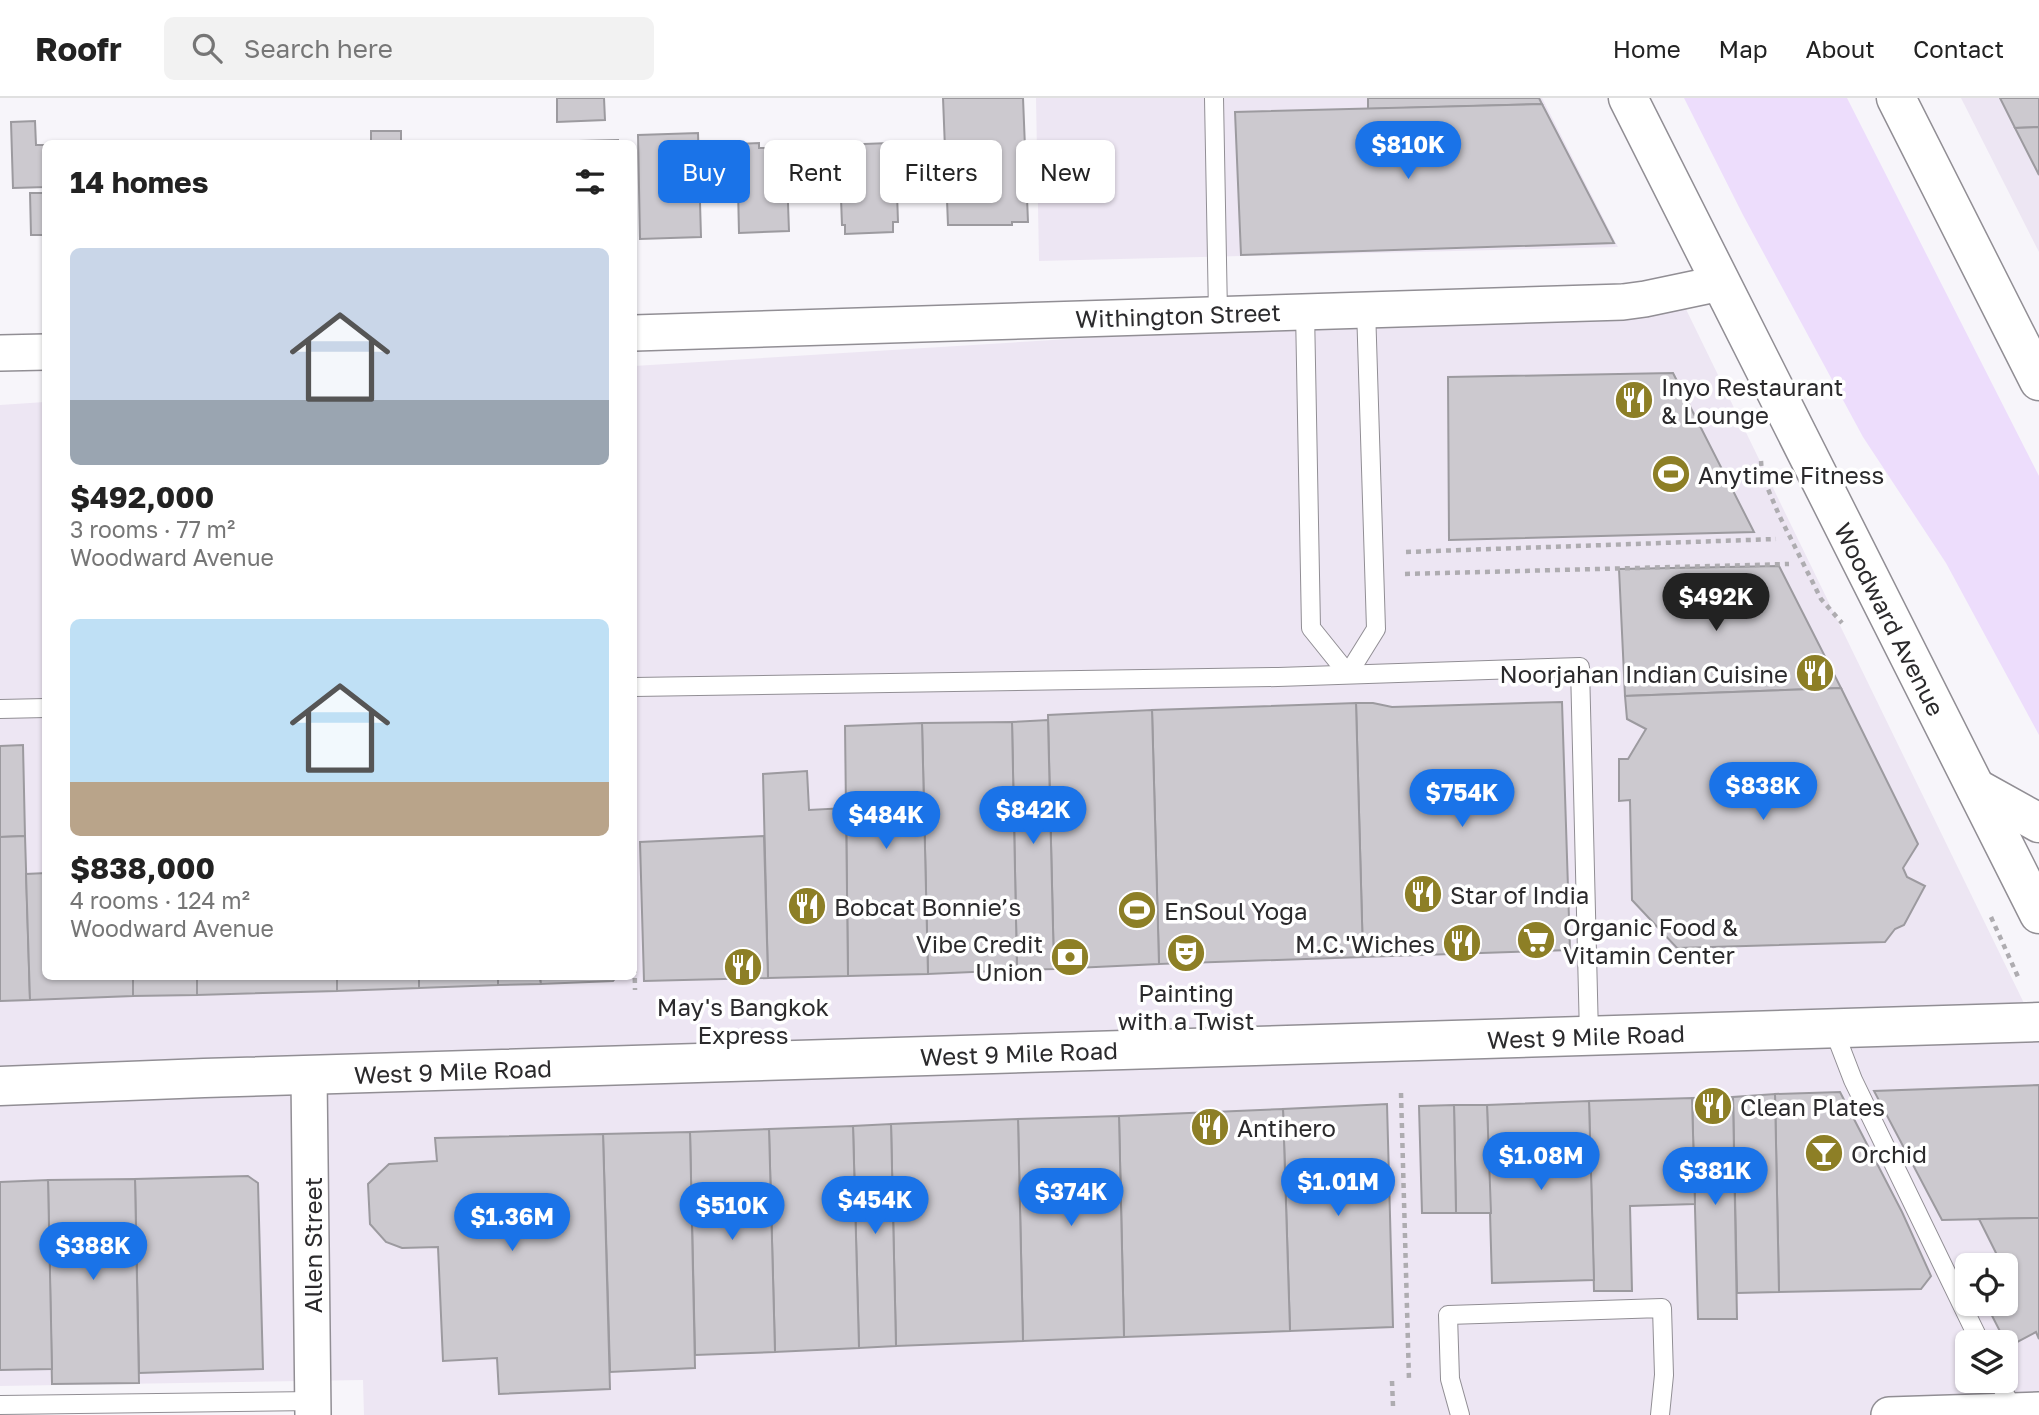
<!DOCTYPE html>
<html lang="en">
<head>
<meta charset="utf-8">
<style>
  :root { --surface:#fff; --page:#f2f2f2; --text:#222; --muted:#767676; --line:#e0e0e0; --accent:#1a73e8 }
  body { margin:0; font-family:"Golos Text",sans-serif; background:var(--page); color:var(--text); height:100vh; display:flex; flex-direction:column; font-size:26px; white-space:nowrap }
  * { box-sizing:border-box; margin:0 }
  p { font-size:23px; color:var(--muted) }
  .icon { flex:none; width:38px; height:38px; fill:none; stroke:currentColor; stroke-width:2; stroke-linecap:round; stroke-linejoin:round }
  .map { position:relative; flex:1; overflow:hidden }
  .details { position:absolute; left:42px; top:42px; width:595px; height:840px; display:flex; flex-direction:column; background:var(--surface); border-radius:10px; box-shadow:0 2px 5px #0004 }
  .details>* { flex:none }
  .hud { position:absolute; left:658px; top:42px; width:665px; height:63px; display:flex; gap:14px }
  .controls { position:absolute; left:1955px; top:1155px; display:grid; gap:14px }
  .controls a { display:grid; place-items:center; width:63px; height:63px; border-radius:10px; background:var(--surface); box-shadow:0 2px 5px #0004; font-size:35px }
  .price { position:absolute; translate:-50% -60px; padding:0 16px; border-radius:24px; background:var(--accent); color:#fff; font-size:23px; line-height:46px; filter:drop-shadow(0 2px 4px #0008) }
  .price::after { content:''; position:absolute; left:50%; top:42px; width:21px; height:16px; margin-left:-10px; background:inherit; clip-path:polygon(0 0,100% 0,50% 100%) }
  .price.selected { background:#222; color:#fff }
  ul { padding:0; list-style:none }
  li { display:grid; align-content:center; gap:14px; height:371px; padding:0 28px }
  li span { display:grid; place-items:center; height:217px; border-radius:10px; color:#555 }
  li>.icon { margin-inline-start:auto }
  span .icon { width:126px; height:126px; fill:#fffc; stroke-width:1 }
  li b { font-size:30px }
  h2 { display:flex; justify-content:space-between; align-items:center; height:84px; padding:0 28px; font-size:30px }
  .chip { padding:0 24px; border-radius:10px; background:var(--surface); box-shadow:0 2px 5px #0004; font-size:24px; line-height:63px }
  .chip.selected { background:var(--accent); color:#fff }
  header { display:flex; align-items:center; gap:42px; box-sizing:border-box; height:98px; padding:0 35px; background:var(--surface); border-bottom:2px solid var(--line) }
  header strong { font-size:33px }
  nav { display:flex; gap:38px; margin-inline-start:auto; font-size:24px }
  .search { width:490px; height:63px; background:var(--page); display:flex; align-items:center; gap:18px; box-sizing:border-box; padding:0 24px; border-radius:10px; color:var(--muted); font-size:26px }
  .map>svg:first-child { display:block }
  .built { fill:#ede6f3; fill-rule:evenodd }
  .green { fill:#edddfc }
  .building { fill:#ccc9cf; stroke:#9c9a9f; stroke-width:2 }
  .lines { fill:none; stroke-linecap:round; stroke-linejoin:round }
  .lane-casing { stroke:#918e94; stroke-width:20 }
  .street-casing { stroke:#918e94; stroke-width:38 }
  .secondary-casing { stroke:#918e94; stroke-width:41 }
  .primary-casing { stroke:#918e94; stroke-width:41 }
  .path { stroke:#aeacb0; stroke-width:4.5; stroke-dasharray:5 5; stroke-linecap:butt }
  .lane { stroke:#fff; stroke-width:18 }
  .street { stroke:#fff; stroke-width:35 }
  .secondary { stroke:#fff; stroke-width:38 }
  .primary { stroke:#fff; stroke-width:38 }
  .labels { text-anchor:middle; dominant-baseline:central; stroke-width:7; stroke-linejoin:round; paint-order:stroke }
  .street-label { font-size:24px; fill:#2b2a2c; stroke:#fff }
  .poi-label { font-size:24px; fill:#2b2a2c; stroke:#fff; text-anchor:start }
</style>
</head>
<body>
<header>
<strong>Roofr</strong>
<div class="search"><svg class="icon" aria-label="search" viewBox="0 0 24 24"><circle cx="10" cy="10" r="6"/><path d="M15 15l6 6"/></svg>Search here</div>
<nav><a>Home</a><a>Map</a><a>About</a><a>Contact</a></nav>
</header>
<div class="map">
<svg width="2039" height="1317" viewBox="0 0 2039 1317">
  <rect width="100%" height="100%" fill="#f7f5fa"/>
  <g class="built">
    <path d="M 1036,0 L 1542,0 L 1618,149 L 1039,163 Z"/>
    <path d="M 1961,0 L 2039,0 L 2039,154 Z"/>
    <path d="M 1682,203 L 2039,936 L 2039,1317 L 364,1317 L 363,1282 L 0,1288 L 0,307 L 45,304 L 46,878 L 634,878 L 634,268 ZM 1967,1167 L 2006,1167 L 2006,1206 L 1967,1206 ZM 1967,1244 L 2006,1244 L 2006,1283 L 1967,1283 Z"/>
  </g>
  <path class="green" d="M 1684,0 L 1847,0 L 2039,378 L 2039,637 L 1946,465 L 1863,339 L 1743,117 Z"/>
  <g class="building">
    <path d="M 557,0 L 604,0 L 605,22 L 557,24 Z"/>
    <path d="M 943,0 L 1023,0 L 1028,124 L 1012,124 L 1012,127 L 948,127 Z"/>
    <path d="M 1368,0 L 1539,0 L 1542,6 L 1368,11 Z"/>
    <path d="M 2000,0 L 2039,0 L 2039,29 L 2015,30 Z"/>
    <path d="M 1542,6 L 1614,145 L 1241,157 L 1235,14 Z"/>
    <path d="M 35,23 L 36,47 L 46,47 L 46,89 L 13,90 L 11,24 Z"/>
    <path d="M 2039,29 L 2039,77 L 2015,30 Z"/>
    <rect x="371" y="33" width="30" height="13"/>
    <path d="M 698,35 L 701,139 L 640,141 L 638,37 Z"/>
    <path d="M 618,42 L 618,46 L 539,46 L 539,44 Z"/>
    <path d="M 759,45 L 759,50 L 786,50 L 789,133 L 739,135 L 737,46 Z"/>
    <path d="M 889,45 L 890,66 L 896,65 L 898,124 L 893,124 L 893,134 L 845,136 L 845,127 L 842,127 L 839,47 Z"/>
    <path d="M 30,95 L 46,95 L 46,137 L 31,137 Z"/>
    <path d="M 1673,275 L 1754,434 L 1449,442 L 1448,279 Z"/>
    <path d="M 1779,468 L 1841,590 L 1625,598 L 1619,471 Z"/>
    <path d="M 1841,590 L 1918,746 L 1903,770 L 1907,779 L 1925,788 L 1904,827 L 1895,831 L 1885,844 L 1677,850 L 1632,802 L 1630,702 L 1619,703 L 1619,661 L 1628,661 L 1646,631 L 1627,621 L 1625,598 Z"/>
    <path d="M 1562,604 L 1570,852 L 1363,859 L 1356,605 L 1373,605 L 1392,609 Z"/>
    <path d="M 1356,605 L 1363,859 L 1159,866 L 1152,612 Z"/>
    <path d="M 1152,612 L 1159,866 L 1054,871 L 1048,617 Z"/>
    <path d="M 1048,622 L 1054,871 L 1017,872 L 1012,624 Z"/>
    <path d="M 1012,624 L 1017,872 L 928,876 L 922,625 Z"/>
    <path d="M 922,625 L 928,876 L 848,878 L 845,628 Z"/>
    <path d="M 23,647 L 25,738 L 0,739 L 0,648 Z"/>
    <path d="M 807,673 L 809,712 L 846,710 L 848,878 L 768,880 L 763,676 Z"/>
    <path d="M 25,738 L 30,902 L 0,903 L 0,739 Z"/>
    <path d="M 764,738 L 768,880 L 644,883 L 640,744 Z"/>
    <path d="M 46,775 L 46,878 L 133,878 L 133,898 L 30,902 L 26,776 Z"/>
    <path d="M 133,878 L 197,878 L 197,897 L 133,898 Z"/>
    <path d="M 197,878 L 337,878 L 337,893 L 197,897 Z"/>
    <path d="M 337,878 L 419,878 L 419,890 L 337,893 Z"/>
    <path d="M 419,878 L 498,878 L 498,887 L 419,890 Z"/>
    <path d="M 498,878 L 540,878 L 541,886 L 498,887 Z"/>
    <path d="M 540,878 L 617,878 L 613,883 L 541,886 Z"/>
    <path d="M 2039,987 L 2039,1120 L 1942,1122 L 1874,993 Z"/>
    <path d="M 1840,994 L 1902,1114 L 1931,1178 L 1921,1191 L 1779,1194 L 1775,996 Z"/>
    <path d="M 1775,996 L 1779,1194 L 1737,1195 L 1733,999 Z"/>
    <path d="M 1733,999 L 1737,1221 L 1698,1221 L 1692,1000 Z"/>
    <path d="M 1692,1000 L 1695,1106 L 1630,1108 L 1632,1193 L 1594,1193 L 1589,1003 Z"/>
    <path d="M 1589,1003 L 1594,1182 L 1492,1185 L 1487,1007 Z"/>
    <path d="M 1387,1006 L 1393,1229 L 1290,1233 L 1283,1011 Z"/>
    <path d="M 1454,1007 L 1487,1007 L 1491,1115 L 1456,1115 Z"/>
    <path d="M 1454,1007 L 1456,1115 L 1422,1115 L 1419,1008 Z"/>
    <path d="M 1283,1011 L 1290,1233 L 1124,1239 L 1119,1018 Z"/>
    <path d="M 1119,1018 L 1124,1239 L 1023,1243 L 1018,1021 Z"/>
    <path d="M 1018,1021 L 1023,1243 L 896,1248 L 891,1026 Z"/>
    <path d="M 891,1026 L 896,1248 L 859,1250 L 853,1028 Z"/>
    <path d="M 853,1028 L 859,1250 L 775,1254 L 769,1031 Z"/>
    <path d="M 769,1031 L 775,1254 L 695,1257 L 690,1034 Z"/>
    <path d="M 690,1034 L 695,1270 L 610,1274 L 603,1036 Z"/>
    <path d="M 603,1036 L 610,1291 L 499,1296 L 497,1260 L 443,1263 L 438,1149 L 402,1150 L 386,1144 L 370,1126 L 368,1086 L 389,1066 L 437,1063 L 435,1040 Z"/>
    <path d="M 248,1078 L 258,1085 L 263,1271 L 139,1275 L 135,1081 Z"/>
    <path d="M 135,1081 L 139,1285 L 52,1286 L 48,1082 Z"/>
    <path d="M 48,1082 L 52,1271 L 0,1272 L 0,1084 Z"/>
    <path d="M 2039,1120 L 2039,1241 L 2036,1234 L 2008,1249 L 1986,1206 L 2006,1206 L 2006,1183 L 2009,1182 L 2006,1167 L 2002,1167 L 1979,1121 Z"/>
  </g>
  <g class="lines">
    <g class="lane-casing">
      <g id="lane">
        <path d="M 1214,0 L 1218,216"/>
        <path d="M 1305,213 L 1311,530 L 1348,576 L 1376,531 L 1366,210"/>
        <path d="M 634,589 L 1278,579 L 1580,569 L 1589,937"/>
        <path d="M 0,611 L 46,610"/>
        <path d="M 1833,930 L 1853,982 L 1980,1244"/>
        <path d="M 1999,1283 L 2013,1313"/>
        <path d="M 0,1307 L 313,1303"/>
        <path d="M 1460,1317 L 1450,1281 L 1448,1217 L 1662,1210 L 1664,1277 L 1660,1317"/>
      </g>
    </g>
    <g class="street-casing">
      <g id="street">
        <path d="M 634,235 L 1623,204 L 1645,201 L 1721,185"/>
        <path d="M 0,255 L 46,254"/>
        <path d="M 309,978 L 313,1317"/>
        <path d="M 1889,1317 L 2039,1312"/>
      </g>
    </g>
    <g class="secondary-casing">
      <path id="secondary" d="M 0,988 L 204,980 L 2039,924"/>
    </g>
    <g class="primary-casing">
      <g id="primary">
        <path d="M 1628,0 L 2039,816"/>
        <path d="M 1896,0 L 2039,283"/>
        <path d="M 1976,690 L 2039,725"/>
      </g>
    </g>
    <g class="path">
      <path d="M 1761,363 L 1762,377 L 1779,417 L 1821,501 L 1842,525"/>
      <path d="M 1406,454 L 1776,441"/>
      <path d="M 1405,476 L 1789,466"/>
      <path d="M 1991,819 L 2019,881"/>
      <path d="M 634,830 L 635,892"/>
      <path d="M 1401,995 L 1409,1282"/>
      <path d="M 1392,1283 L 1393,1308"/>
    </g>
    <use href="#lane" class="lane"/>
    <use href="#street" class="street"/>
    <use href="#secondary" class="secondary"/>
    <use href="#primary" class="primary"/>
  </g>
  <defs>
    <g id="restaurant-disc" transform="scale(2.0125)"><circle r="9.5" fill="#8d7f26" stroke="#fff"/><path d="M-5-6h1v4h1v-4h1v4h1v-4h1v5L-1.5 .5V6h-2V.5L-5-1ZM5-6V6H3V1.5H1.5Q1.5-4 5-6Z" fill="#fff"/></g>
    <g id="stadium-disc" transform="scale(2.0125)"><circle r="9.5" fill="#8d7f26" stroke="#fff"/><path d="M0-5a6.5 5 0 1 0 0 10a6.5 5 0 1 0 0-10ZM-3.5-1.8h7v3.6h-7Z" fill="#fff"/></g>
    <g id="supermarket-disc" transform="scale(2.0125)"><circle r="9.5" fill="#8d7f26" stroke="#fff"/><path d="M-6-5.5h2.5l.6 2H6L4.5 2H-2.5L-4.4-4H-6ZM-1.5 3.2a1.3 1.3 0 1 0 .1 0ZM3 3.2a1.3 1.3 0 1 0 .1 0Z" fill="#fff"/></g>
    <g id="theatre-disc" transform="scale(2.0125)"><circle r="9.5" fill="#8d7f26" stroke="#fff"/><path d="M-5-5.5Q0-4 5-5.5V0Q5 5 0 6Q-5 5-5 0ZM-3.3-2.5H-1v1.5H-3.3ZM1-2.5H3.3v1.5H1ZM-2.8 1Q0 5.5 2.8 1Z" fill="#fff"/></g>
    <g id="bank-disc" transform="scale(2.0125)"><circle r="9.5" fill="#8d7f26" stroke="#fff"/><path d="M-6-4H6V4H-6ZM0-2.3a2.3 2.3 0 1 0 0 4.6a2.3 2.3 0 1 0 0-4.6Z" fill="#fff"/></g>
    <g id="bar-disc" transform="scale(2.0125)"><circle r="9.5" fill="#8d7f26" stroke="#fff"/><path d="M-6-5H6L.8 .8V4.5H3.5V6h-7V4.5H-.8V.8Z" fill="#fff"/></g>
  </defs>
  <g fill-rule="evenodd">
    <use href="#restaurant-disc" x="1634" y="302"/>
    <use href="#stadium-disc" x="1671" y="376"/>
    <use href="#restaurant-disc" x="1815" y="575"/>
    <use href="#restaurant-disc" x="1423" y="796"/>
    <use href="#restaurant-disc" x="807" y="808"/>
    <use href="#stadium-disc" x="1137" y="812"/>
    <use href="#supermarket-disc" x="1536" y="842"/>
    <use href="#restaurant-disc" x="1462" y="845"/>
    <use href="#theatre-disc" x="1186" y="855"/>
    <use href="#bank-disc" x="1070" y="859"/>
    <use href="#restaurant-disc" x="743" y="869"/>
    <use href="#restaurant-disc" x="1713" y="1008"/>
    <use href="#restaurant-disc" x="1210" y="1029"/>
    <use href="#bar-disc" x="1824" y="1055"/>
  </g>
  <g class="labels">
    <g class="street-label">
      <text transform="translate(1178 217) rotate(-2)">Withington Street</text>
      <text transform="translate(1890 521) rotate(63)">Woodward Avenue</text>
      <text transform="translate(1586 938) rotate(-2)">West 9 Mile Road</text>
      <text transform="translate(1019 955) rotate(-2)">West 9 Mile Road</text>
      <text transform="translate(453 973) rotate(-2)">West 9 Mile Road</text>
      <text transform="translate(312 1147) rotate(-90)">Allen Street</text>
    </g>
    <g class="poi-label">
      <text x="1661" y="288">Inyo Restaurant<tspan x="1661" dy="28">&amp; Lounge</tspan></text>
      <text x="1698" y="376">Anytime Fitness</text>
      <text x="1788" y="575" text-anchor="end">Noorjahan Indian Cuisine</text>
      <text x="1450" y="796">Star of India</text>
      <text x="834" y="808">Bobcat Bonnie’s</text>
      <text x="1164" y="812">EnSoul Yoga</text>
      <text x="1563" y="828">Organic Food &amp;<tspan x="1563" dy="28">Vitamin Center</tspan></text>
      <text x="1043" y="845" text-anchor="end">Vibe Credit<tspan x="1043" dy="28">Union</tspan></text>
      <text x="1435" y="845" text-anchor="end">M.C.'Wiches</text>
      <text x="1186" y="894" text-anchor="middle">Painting<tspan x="1186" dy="28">with a Twist</tspan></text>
      <text x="743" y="908" text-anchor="middle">May's Bangkok<tspan x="743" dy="28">Express</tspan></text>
      <text x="1740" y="1008">Clean Plates</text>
      <text x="1237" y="1029">Antihero</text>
      <text x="1851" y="1055">Orchid</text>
    </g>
  </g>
</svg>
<div class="controls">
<a><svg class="icon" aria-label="locate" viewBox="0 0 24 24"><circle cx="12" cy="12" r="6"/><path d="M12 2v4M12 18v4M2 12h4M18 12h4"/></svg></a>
<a><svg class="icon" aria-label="layers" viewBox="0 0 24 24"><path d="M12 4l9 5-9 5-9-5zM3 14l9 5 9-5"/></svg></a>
</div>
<b class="price" style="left:1408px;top:83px">$810K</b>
<b class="price selected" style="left:1716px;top:535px">$492K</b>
<b class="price" style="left:1763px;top:724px">$838K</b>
<b class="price" style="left:1462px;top:731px">$754K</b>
<b class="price" style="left:1033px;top:748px">$842K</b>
<b class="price" style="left:886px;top:753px">$484K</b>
<b class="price" style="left:1541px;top:1094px">$1.08M</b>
<b class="price" style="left:1715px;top:1109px">$381K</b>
<b class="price" style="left:1338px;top:1120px">$1.01M</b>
<b class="price" style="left:1071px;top:1130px">$374K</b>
<b class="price" style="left:875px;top:1138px">$454K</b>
<b class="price" style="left:732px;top:1144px">$510K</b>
<b class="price" style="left:512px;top:1155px">$1.36M</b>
<b class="price" style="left:93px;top:1184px">$388K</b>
<div class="hud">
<a class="chip selected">Buy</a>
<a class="chip">Rent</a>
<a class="chip">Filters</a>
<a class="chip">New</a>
</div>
<section class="details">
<h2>14 homes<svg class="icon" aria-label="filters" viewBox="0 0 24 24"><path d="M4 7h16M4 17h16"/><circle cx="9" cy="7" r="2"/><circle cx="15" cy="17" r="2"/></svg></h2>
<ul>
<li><span style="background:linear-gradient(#c9d6e8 70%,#9aa5b1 0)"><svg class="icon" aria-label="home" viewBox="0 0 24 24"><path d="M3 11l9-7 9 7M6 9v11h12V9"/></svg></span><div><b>$492,000</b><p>3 rooms · 77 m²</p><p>Woodward Avenue</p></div></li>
<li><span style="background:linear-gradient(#bfe0f5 75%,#b9a48a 0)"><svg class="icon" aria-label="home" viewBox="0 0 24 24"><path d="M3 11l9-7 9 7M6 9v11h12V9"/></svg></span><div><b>$838,000</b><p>4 rooms · 124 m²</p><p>Woodward Avenue</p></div></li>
</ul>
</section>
</div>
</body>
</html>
